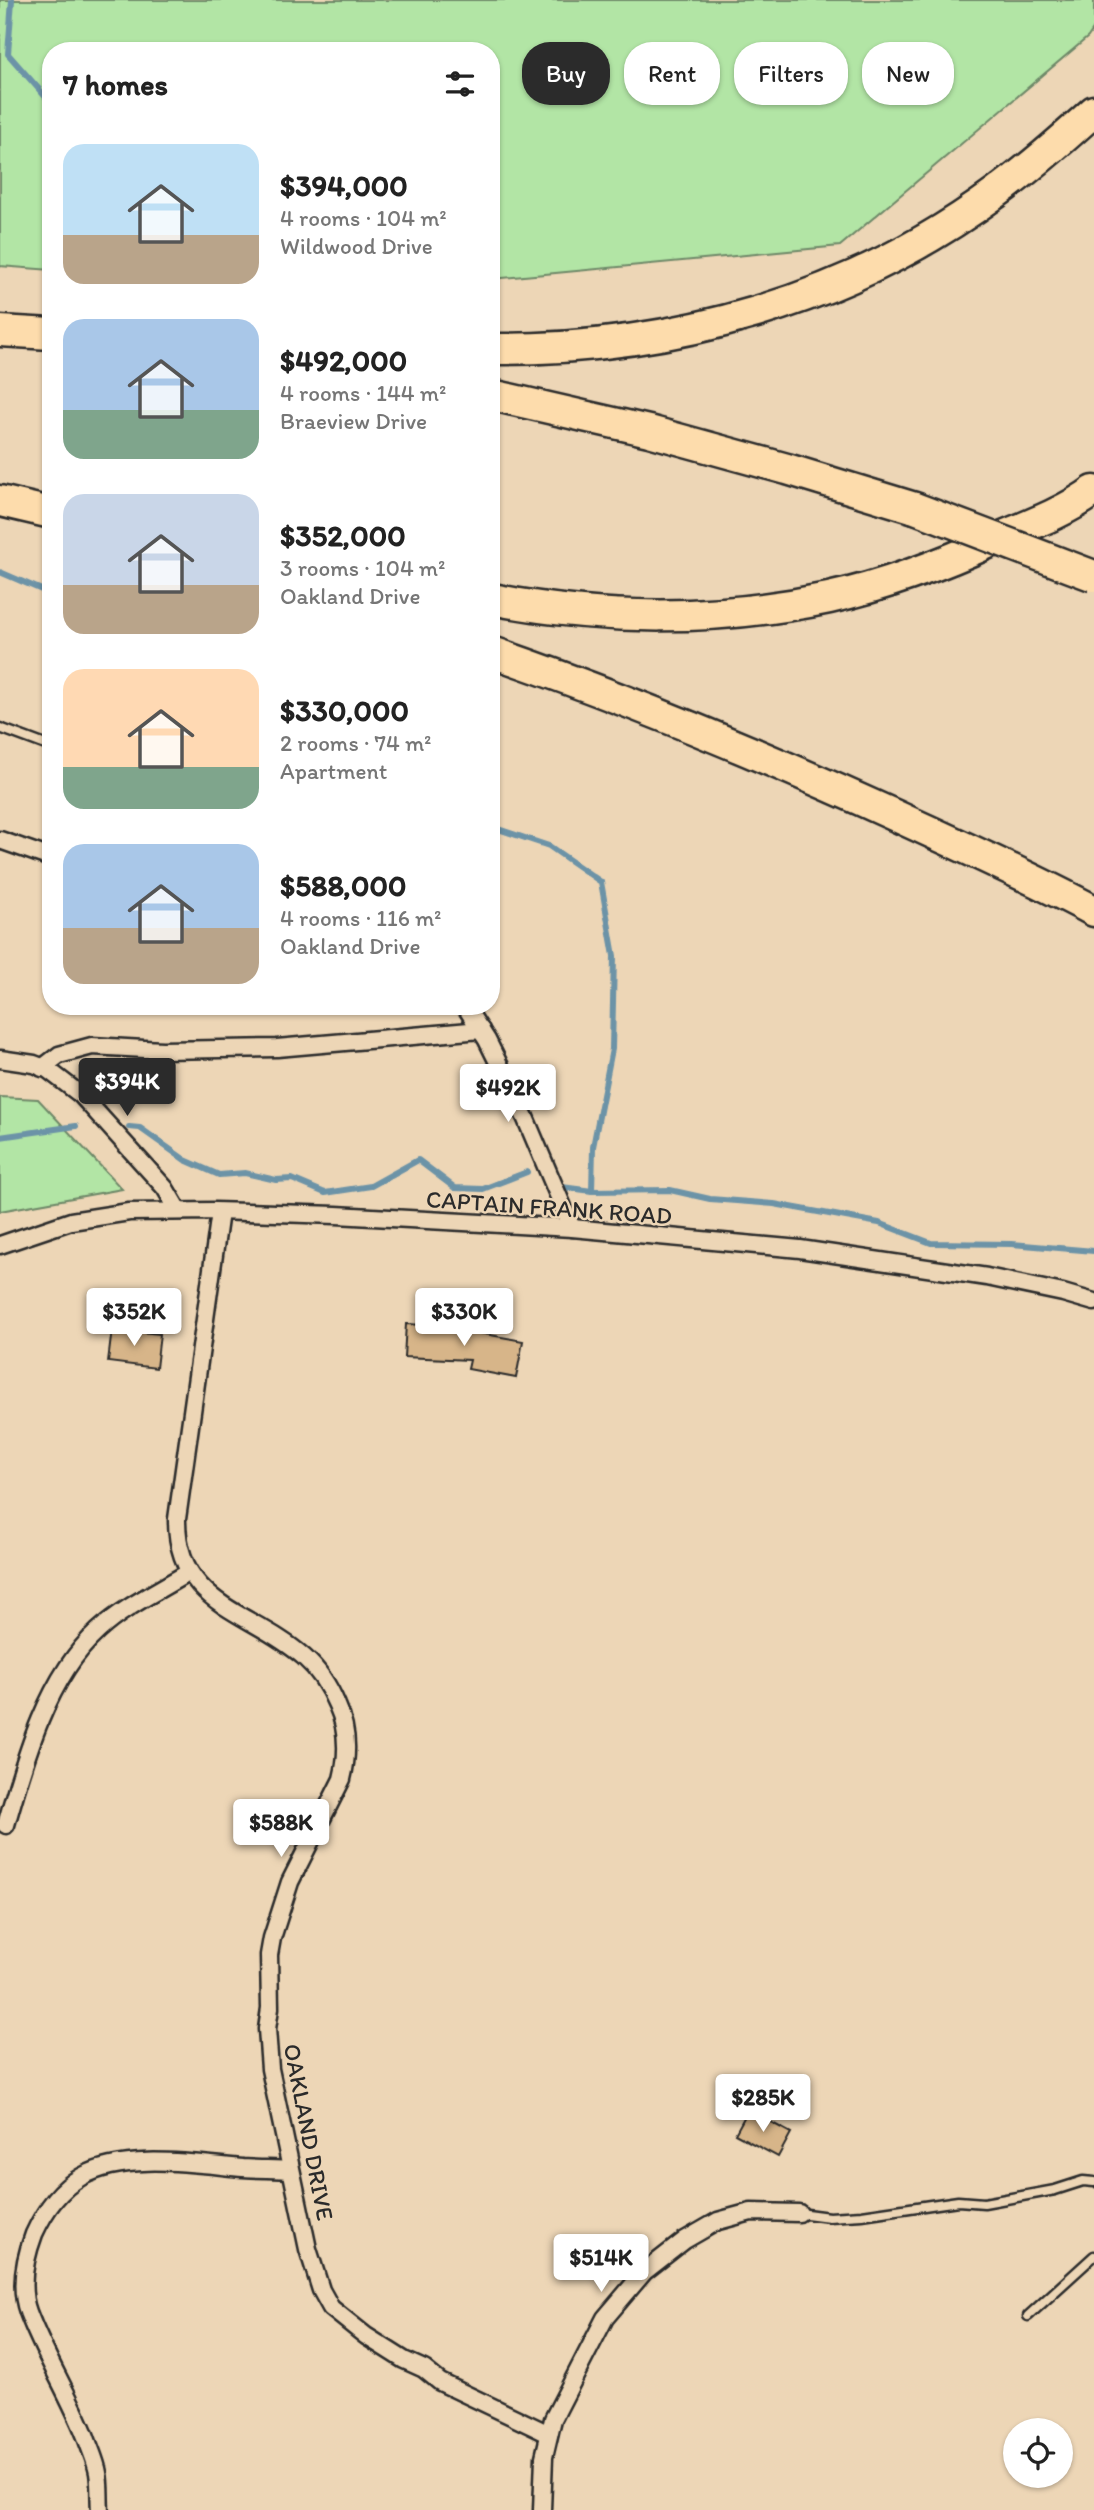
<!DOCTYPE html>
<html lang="en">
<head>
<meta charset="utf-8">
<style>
  :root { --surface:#fff; --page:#f6f6f6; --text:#222; --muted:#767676; --accent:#2b2b2b }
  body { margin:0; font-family:Itim,sans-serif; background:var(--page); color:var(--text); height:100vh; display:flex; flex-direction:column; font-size:26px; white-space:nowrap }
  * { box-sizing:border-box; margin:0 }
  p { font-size:23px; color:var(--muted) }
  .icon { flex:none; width:38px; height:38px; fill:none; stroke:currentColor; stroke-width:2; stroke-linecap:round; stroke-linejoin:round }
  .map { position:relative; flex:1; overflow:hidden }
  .sheet { position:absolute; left:42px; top:42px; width:458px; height:973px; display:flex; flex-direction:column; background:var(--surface); border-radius:28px; box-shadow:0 2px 5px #0004 }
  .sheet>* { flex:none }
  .top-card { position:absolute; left:522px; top:42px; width:467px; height:63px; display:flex; gap:14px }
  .tools { position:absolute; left:1003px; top:2418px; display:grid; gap:14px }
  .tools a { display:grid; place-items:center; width:70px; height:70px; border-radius:50%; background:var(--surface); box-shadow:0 2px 5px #0004; font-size:35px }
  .price { position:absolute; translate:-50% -60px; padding:0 16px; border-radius:7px; background:#fff; color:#222; font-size:23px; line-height:46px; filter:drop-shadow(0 2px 4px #0008) }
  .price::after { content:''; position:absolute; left:50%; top:42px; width:21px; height:16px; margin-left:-10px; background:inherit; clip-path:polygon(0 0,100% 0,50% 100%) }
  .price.current { background:var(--accent); color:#fff }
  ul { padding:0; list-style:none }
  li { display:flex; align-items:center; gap:21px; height:175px; padding:0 21px }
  li span { display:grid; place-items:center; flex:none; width:196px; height:140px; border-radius:21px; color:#555 }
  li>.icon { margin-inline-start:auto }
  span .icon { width:84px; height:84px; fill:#fffc; stroke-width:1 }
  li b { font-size:30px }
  h2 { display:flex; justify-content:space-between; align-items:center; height:84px; padding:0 21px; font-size:30px }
  .pill { padding:0 24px; border-radius:28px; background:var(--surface); box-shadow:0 2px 5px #0004; font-size:24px; line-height:63px }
  .pill.current { background:var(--accent); color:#fff }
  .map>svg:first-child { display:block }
  .green { fill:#b2e5a5; stroke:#6e8868; stroke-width:2 }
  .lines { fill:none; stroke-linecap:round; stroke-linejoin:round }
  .stream { stroke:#6c93a7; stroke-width:6 }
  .building { fill:#d7b589; stroke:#2b2b2b; stroke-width:2 }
  .service-casing { stroke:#2b2b2b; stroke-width:13 }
  .minor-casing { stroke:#2b2b2b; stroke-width:21 }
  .motorway-casing { stroke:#2b2b2b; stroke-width:35 }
  .service { stroke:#edd6b6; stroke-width:8 }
  .minor { stroke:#edd6b6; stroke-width:16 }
  .motorway { stroke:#fddcac; stroke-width:30 }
  .motorway-bridge-casing { stroke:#2b2b2b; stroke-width:35; stroke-linecap:butt }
  .motorway-bridge { stroke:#fddcac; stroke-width:30 }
  .labels { text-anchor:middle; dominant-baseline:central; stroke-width:5; stroke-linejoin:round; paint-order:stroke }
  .street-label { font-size:24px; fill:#2b2b2b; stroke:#edd6b6 }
</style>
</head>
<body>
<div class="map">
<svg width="1094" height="2510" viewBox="0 0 1094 2510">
  <rect width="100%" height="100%" fill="#edd6b6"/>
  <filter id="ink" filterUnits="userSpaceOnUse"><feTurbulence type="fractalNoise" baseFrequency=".0143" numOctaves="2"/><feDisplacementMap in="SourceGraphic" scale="14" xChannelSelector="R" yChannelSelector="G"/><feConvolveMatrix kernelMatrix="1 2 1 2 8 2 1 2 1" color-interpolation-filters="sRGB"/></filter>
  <g filter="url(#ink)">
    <g class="green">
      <path d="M 0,0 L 1094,0 L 1094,28 L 1088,37 L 840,246 L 492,279 L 492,51 L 51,51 L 51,270 L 0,266 Z"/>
      <path d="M 0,1097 L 38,1099 L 122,1189 L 0,1211 Z"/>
    </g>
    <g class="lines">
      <g class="stream">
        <path d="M 12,0 L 8,54 L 51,103"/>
        <path d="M 0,572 L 51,594"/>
        <path d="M 492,827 L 549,846 L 601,882 L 614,956 L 612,1049 L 593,1147 L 592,1191"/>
        <path d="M 129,1127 L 140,1128 L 185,1160 L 219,1175 L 245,1173 L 276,1180 L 292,1179 L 325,1193 L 371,1186 L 418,1160 L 455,1188 L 483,1189 L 527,1172"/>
        <path d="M 0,1137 L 76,1126"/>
        <path d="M 562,1187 L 592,1191 L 670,1190 L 710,1199 L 774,1204 L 879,1223 L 931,1243 L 1012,1244 L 1094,1251"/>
      </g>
    </g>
    <g class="building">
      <path d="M 406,1324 L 457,1327 L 457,1329 L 523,1341 L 516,1378 L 468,1369 L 470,1360 L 404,1357 Z"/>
      <path d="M 112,1329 L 160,1334 L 156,1368 L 108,1362 Z"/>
      <path d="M 748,2110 L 791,2133 L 778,2157 L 735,2134 Z"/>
    </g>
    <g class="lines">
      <g class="service-casing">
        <g id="service">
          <path d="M 0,728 L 51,747"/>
          <path d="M 799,2213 L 829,2217 L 862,2215 L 958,2201 L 984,2203 L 1055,2190 L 1083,2181 L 1094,2182"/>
          <path d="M 1028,2316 L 1094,2256"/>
        </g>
      </g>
      <g class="minor-casing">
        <g id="minor">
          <path d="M 0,840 L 51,858"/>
          <path d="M 465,1006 L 487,1040 L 525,1117 L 572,1228"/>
          <path d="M 0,1059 L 34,1064 L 47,1069 L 81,1095 L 165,1188 L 178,1210"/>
          <path d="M 42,1068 L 59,1055 L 92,1046 L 162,1050 L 277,1048 L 481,1030"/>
          <path d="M 220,1212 L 177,1519 C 176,1606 252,1611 304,1657 C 320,1671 329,1686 337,1705 C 348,1729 348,1755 342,1779 L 290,1882 L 272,1938 L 269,1955 L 270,2008 L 267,2029 L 270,2069 L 308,2249 L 321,2290 L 331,2308 L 366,2336 L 404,2360 L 424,2369 L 440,2382 L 549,2434"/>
          <path d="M 0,1245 L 71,1221 L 129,1212 L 215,1211 L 336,1215 L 572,1228 L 800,1249 L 987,1277 L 1063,1293 L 1094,1302"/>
          <path d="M 6,1825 C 24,1761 47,1677 98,1631 C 124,1607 158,1591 189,1572"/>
          <path d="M 100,2510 C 99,2498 100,2485 98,2473 C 96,2461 90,2449 86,2437 C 69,2394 44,2355 28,2312 C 19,2287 25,2258 34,2234 C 44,2212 60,2189 81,2177 C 124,2152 196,2164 243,2168 C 259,2169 275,2169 291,2170"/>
          <path d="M 542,2510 L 544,2457 L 553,2419 L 605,2318 L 644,2272 L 685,2240 L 718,2221 L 751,2212 L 799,2213"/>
        </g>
      </g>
      <g class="motorway-casing">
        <g id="motorway">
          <path d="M 0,331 L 51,334"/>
          <path d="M 492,349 C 672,350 850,301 996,193 C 1030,168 1062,140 1094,111"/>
          <path d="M 492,395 L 649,431 L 787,469 L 915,508"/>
          <path d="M 0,501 L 51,513"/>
          <path d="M 492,599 C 602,621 719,621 829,598 C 888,585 945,563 999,538 C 1032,524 1065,512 1094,491"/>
          <path d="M 492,652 C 628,699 762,755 894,815 C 961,846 1029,876 1094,911"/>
        </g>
      </g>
      <use href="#service" class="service"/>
      <use href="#minor" class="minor"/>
      <use href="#motorway" class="motorway"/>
      <g class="motorway-bridge-casing">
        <path id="motorway-bridge" d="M 915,508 L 1094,576"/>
      </g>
      <use href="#motorway-bridge" class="motorway-bridge"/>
    </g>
  </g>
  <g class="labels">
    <g class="street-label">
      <text transform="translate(549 1207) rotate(4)">CAPTAIN FRANK ROAD</text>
      <text transform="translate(309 2132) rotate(79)">OAKLAND DRIVE</text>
    </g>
  </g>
</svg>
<div class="tools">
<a><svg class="icon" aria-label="locate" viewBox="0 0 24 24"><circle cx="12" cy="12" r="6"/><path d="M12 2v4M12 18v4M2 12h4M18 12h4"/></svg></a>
</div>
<b class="price current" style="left:127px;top:1118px">$394K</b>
<b class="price" style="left:508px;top:1124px">$492K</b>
<b class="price" style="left:134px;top:1348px">$352K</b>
<b class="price" style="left:464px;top:1348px">$330K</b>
<b class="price" style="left:281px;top:1859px">$588K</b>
<b class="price" style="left:763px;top:2134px">$285K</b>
<b class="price" style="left:601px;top:2294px">$514K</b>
<div class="top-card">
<a class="pill current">Buy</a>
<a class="pill">Rent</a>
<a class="pill">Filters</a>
<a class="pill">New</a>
</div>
<section class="sheet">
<h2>7 homes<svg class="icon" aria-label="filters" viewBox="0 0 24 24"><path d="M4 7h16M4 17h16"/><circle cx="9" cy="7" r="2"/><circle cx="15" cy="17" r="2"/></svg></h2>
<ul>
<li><span style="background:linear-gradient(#bfe0f5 65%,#b9a48a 0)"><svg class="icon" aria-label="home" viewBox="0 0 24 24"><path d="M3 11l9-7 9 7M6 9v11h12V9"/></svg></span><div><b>$394,000</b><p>4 rooms · 104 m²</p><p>Wildwood Drive</p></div></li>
<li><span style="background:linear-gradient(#a9c7e8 65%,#7fa58c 0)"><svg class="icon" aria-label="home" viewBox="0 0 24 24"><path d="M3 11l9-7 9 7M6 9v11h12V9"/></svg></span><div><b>$492,000</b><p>4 rooms · 144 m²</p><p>Braeview Drive</p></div></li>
<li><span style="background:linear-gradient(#c9d6e8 65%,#b9a48a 0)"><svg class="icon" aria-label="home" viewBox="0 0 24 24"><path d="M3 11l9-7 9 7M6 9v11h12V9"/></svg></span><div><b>$352,000</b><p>3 rooms · 104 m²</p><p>Oakland Drive</p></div></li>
<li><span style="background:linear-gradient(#ffd9b3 70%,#7fa58c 0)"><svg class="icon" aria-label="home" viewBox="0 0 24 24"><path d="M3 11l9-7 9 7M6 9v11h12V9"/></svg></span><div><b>$330,000</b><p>2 rooms · 74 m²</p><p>Apartment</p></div></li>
<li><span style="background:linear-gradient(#a9c7e8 60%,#b9a48a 0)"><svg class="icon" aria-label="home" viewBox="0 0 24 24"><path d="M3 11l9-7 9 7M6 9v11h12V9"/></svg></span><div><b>$588,000</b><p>4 rooms · 116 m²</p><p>Oakland Drive</p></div></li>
</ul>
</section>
</div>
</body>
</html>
